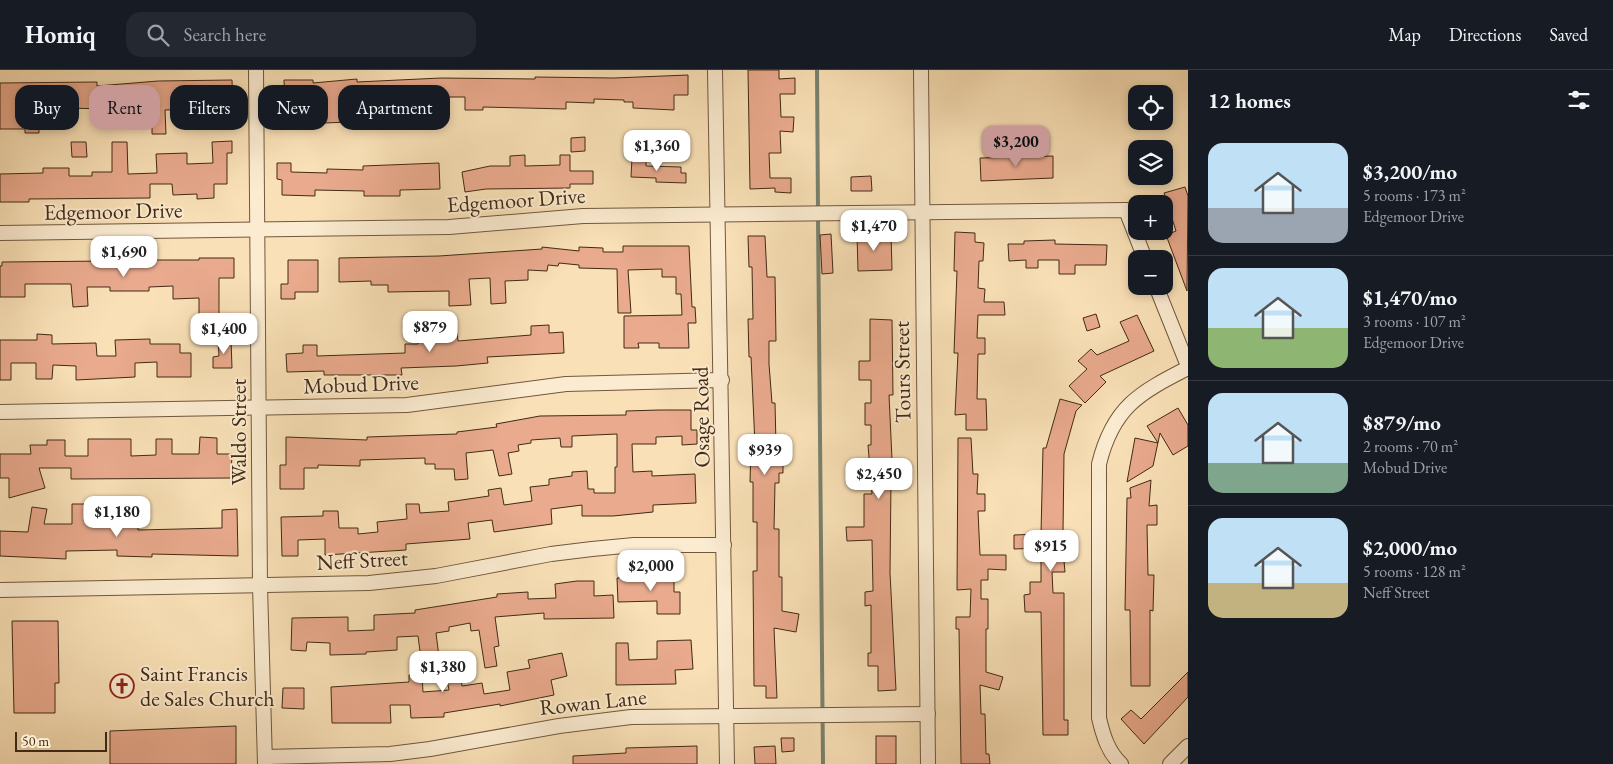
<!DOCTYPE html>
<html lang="en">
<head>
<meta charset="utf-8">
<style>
  :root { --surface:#171b24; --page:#242831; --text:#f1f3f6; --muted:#9ea1a6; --line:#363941; --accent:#c59692 }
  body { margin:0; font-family:"EB Garamond",serif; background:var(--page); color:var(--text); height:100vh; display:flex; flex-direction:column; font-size:19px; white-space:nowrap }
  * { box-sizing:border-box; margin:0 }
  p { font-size:16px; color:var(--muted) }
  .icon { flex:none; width:28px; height:28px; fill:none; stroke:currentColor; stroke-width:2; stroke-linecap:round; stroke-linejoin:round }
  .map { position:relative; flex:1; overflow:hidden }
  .details { display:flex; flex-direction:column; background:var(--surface); width:425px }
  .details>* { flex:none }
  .banner { position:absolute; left:15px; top:15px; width:475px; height:45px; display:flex; gap:10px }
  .buttons { position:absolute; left:1128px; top:15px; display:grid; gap:10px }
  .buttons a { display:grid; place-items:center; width:45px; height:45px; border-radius:10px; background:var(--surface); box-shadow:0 2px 8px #0003; font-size:25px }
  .scale { position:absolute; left:15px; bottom:12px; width:92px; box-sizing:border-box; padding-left:5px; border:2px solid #422a14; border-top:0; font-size:14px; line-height:18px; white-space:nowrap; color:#422a14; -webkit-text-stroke:4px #fbebd0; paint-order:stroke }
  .price { position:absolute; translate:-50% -42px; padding:0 11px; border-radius:10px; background:#fff; color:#222; font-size:16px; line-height:32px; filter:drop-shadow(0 1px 2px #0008) }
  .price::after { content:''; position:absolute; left:50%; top:30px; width:15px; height:11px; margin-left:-8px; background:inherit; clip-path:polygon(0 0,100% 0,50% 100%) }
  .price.current { background:var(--accent); color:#111 }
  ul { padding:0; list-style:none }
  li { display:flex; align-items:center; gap:15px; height:125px; padding:0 20px }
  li+li { border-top:1px solid var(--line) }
  li span { display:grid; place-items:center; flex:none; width:140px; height:100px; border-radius:15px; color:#555 }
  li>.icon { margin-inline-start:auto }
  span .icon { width:60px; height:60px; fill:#fffc; stroke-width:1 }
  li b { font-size:21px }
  h2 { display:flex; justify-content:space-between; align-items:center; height:60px; padding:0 20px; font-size:21px }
  .pill { padding:0 18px; border-radius:15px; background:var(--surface); box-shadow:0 2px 8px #0003; font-size:18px; line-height:45px }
  .pill.current { background:var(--accent); color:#111 }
  header { display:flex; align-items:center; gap:30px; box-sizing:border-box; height:70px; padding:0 25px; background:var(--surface); border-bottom:1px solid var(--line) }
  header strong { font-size:24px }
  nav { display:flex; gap:28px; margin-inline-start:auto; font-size:18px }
  .search { width:350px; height:45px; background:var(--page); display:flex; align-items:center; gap:12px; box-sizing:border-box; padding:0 18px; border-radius:15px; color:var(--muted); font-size:19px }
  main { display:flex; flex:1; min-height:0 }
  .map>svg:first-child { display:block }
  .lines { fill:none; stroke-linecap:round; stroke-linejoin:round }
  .stream { stroke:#79826f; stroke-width:4 }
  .building { fill:#e9aa8d; stroke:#422a14 }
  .minor-casing { stroke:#70583c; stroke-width:16 }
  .minor { stroke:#fbebd0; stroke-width:14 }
  .labels { text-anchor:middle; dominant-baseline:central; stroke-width:4; stroke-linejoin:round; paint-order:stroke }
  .street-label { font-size:22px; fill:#422a14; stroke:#fbebd0 }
  .poi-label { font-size:22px; fill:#422a14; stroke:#fbebd0; text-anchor:start }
</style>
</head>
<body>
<header>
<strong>Homiq</strong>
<div class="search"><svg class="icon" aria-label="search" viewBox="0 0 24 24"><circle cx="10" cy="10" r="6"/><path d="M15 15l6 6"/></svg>Search here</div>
<nav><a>Map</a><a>Directions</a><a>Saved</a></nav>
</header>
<main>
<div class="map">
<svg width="1188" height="694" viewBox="0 0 1188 694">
  <rect width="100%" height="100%" fill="#f9e0b6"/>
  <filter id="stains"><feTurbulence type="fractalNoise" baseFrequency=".004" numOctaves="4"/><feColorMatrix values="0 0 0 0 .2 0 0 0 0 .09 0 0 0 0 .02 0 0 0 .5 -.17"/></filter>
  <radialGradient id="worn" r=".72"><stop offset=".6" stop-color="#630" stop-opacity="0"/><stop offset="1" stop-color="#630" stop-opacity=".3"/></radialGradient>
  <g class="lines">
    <g class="stream">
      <path d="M 817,0 L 818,140"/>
      <path d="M 818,147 L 823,694"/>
    </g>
  </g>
  <g class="building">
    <path d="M 748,0 L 779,0 L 779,9 L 795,8 L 795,24 L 780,24 L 781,47 L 794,47 L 793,62 L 780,61 L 781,83 L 769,83 L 770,108 L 791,108 L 791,123 L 775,122 L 775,118 L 750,119 Z"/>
    <path d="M 688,5 L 688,25 L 674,25 L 674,40 L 633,38 L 633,32 L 624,32 L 624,30 L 594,29 L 594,33 L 566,32 L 566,39 L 483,37 L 483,40 L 465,40 L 465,27 L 442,27 L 442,40 L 419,41 L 418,27 L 400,27 L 400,38 L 349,40 L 349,52 L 324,53 L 323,46 L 276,47 L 276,33 L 285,33 L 284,10 L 313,10 L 313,13 L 357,9 L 357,12 L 441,8 L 535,9 L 535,7 L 614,8 Z"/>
    <path d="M 232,10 L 233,38 L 218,38 L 218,52 L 196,53 L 196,39 L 165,40 L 166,64 L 152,64 L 152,32 L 132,33 L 133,40 L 39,37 L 39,63 L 25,63 L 25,59 L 0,59 L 0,13 L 97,12 L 97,16 L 158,11 Z"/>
    <path d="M 585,67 L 585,81 L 571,82 L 571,68 Z"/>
    <path d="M 232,71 L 232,83 L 227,83 L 227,114 L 214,114 L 214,128 L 197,129 L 197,124 L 173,125 L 172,114 L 150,114 L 150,128 L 29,129 L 29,132 L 0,132 L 0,104 L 43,103 L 43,98 L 69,98 L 69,106 L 92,106 L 92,102 L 112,102 L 112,72 L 127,72 L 128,104 L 157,103 L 156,84 L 187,83 L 187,94 L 213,93 L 212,72 Z"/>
    <path d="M 71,72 L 86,72 L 87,87 L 72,87 Z"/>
    <path d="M 525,85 L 525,96 L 560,95 L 560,85 L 570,85 L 570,101 L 593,101 L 593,114 L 570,114 L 570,118 L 486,119 L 465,122 L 462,102 L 490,96 L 510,96 L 510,86 Z"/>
    <path d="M 1053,86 L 1053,108 L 981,111 L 980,88 Z"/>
    <path d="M 632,88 L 646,88 L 646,96 L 681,97 L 681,103 L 686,103 L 686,113 L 656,112 L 656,108 L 631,107 Z"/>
    <path d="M 277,93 L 291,93 L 291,102 L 327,103 L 327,99 L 363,100 L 363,96 L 439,93 L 440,119 L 400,120 L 400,126 L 364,126 L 364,121 L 315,120 L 315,126 L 282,125 L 282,110 L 277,109 Z"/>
    <path d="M 871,106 L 872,121 L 851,121 L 851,107 Z"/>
    <path d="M 1185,117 L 1188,126 L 1187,221 L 1166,165 L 1176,161 L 1164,123 Z"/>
    <path d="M 955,162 L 975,163 L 975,172 L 984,173 L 983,191 L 979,191 L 978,218 L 985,219 L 984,232 L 1004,232 L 1005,245 L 978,245 L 977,268 L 985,268 L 985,284 L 978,284 L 977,329 L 986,329 L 987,360 L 966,360 L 966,344 L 955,345 L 958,283 L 954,283 L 957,201 L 954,201 Z"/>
    <path d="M 891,163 L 892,200 L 858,201 L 857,164 Z"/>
    <path d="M 831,164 L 833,203 L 822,204 L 820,165 Z"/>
    <path d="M 748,166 L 765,166 L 767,207 L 775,207 L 776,271 L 769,271 L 769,294 L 772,333 L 775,333 L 776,375 L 783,375 L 783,403 L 779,403 L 779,413 L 775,413 L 774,459 L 779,459 L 779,507 L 782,507 L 782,541 L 799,544 L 796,562 L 774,558 L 777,628 L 766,628 L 766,616 L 754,616 L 753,501 L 757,501 L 757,452 L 753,452 L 753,412 L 750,412 L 751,375 L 755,375 L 751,287 L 749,287 L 748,249 L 753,249 L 752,197 L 749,197 Z"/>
    <path d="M 1055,170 L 1055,174 L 1107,175 L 1106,195 L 1075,195 L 1075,204 L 1059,204 L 1059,190 L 1038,190 L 1038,198 L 1026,198 L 1026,190 L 1009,191 L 1008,174 L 1024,174 L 1024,171 Z"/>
    <path d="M 623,176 L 689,176 L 692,237 L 695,237 L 696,253 L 688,253 L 689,278 L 659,278 L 659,273 L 638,273 L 639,278 L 624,278 L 624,246 L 682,245 L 681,224 L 676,224 L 676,207 L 662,207 L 662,199 L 628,200 L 631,243 L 618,243 L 617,199 L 579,198 L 579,195 L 559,193 L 558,196 L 548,195 L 547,201 L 528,200 L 528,210 L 505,211 L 506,233 L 491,234 L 490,208 L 469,209 L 471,235 L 449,236 L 449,221 L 388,222 L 388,215 L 371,215 L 371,211 L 339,212 L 339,188 L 439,186 L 542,179 L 542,177 L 579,181 L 579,177 L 603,178 L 603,182 L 623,182 Z"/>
    <path d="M 199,188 L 234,188 L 234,208 L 219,208 L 219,244 L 199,244 L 199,228 L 173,229 L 173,216 L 149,217 L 149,221 L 110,221 L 110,217 L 87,217 L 88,236 L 73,237 L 71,214 L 25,214 L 25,227 L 0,227 L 0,196 L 2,196 L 2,192 L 109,191 L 109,197 L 134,197 L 134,190 L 199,190 Z"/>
    <path d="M 288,190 L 318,190 L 318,222 L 295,222 L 295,229 L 281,229 L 281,214 L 288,214 Z"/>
    <path d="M 1096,244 L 1100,257 L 1087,261 L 1083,248 Z"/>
    <path d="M 455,245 L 458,271 L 531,265 L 531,256 L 549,255 L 549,263 L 563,262 L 564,283 L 487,287 L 488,293 L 456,296 L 401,298 L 402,305 L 324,305 L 324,301 L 287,302 L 286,284 L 303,283 L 303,275 L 317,275 L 317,286 L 405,283 L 405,274 L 418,274 L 418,266 L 443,265 L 441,247 Z"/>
    <path d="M 1137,245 L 1154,281 L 1100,306 L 1106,312 L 1085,333 L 1069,316 L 1087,299 L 1078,291 L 1091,279 L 1097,285 L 1129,271 L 1120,252 Z"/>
    <path d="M 870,249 L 892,250 L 893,325 L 889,325 L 893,411 L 891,411 L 890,503 L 896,620 L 878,621 L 878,596 L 868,596 L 868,583 L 871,583 L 871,535 L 865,536 L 865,522 L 873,521 L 872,470 L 847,471 L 846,457 L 864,457 L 864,424 L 872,424 L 868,375 L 871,375 L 871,355 L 865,355 L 865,333 L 871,333 L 871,310 L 859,310 L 859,291 L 870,291 Z"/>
    <path d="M 37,264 L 52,265 L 52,274 L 96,273 L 97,286 L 116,286 L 115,270 L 150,269 L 150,274 L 180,274 L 180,283 L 191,283 L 191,307 L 157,307 L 157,292 L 135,293 L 135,307 L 76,310 L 76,296 L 53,295 L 52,309 L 36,309 L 36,293 L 11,293 L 11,310 L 0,310 L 0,270 L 37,270 Z"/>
    <path d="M 218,270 L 231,270 L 232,298 L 213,298 L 213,287 L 219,286 Z"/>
    <path d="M 1060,329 L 1082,335 L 1076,341 L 1064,384 L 1063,462 L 1060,462 L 1061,491 L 1064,491 L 1065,502 L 1052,502 L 1053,523 L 1064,523 L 1064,650 L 1068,650 L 1068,665 L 1043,665 L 1041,542 L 1025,542 L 1024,525 L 1030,524 L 1030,512 L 1041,512 L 1041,478 L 1014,479 L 1014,465 L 1041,464 L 1043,378 L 1046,378 Z"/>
    <path d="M 1178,338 L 1188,355 L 1188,376 L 1173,385 L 1160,363 L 1153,396 L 1127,412 L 1135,368 L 1158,373 L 1147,356 Z"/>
    <path d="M 659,340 L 691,340 L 691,360 L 697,360 L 697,374 L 682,375 L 682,366 L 656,367 L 656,374 L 632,374 L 633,402 L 652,401 L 652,406 L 695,404 L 696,433 L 653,435 L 653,442 L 613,446 L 582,446 L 582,435 L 551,439 L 552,454 L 494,462 L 492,450 L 468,453 L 470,469 L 406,474 L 406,480 L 325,485 L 325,469 L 298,470 L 298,486 L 282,486 L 281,447 L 323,446 L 323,441 L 338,441 L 339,458 L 358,458 L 358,464 L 378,462 L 377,452 L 407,449 L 406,434 L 419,434 L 420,443 L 449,441 L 448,432 L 489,426 L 488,420 L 501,418 L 504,435 L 532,431 L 530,417 L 549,415 L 549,409 L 572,406 L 572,402 L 587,401 L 588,419 L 594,419 L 594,423 L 615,423 L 615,397 L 617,397 L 617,364 L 572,366 L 572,377 L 561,377 L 560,368 L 531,370 L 531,373 L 518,375 L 519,381 L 508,383 L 512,404 L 499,406 L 493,380 L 466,383 L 468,409 L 455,410 L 454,399 L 435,399 L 435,394 L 425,394 L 425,388 L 360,390 L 360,396 L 318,395 L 318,398 L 304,398 L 304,419 L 280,419 L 280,395 L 286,395 L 286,367 L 367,370 L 367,367 L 457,364 L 457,362 L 497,357 L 496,354 L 540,346 L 626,345 L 626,341 Z"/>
    <path d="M 200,367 L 217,368 L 217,384 L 232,384 L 231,408 L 71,409 L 71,398 L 39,398 L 45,418 L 9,428 L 9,408 L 0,408 L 0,384 L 31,384 L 30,375 L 47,375 L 47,370 L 65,370 L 65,386 L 88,386 L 88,369 L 131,369 L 131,386 L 156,385 L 156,369 L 172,369 L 172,384 L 199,384 Z"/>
    <path d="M 958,368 L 971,368 L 973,404 L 978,404 L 977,424 L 985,424 L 985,441 L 978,441 L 980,485 L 1006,485 L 1006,500 L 988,499 L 988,510 L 981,510 L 981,529 L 988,529 L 988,559 L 986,559 L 986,602 L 1003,607 L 999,620 L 980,615 L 981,644 L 985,644 L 986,684 L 989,684 L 990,694 L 961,694 L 959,559 L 956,559 L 956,547 L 970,547 L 971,519 L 957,520 Z"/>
    <path d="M 1151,410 L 1149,436 L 1157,435 L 1157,455 L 1147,455 L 1148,505 L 1154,505 L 1153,541 L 1150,540 L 1150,616 L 1131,616 L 1130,540 L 1125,540 L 1127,428 L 1131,428 L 1130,418 Z"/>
    <path d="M 120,433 L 130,436 L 124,455 L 138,455 L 138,460 L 222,458 L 222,440 L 237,439 L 238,486 L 152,484 L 152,487 L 117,486 L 117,480 L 66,481 L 66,489 L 0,486 L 0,461 L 28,462 L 32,437 L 47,439 L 44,454 L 72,454 L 72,434 L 85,434 L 85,452 L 114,451 Z"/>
    <path d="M 674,505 L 674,522 L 680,522 L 680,544 L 657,544 L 657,531 L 618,532 L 617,508 Z"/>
    <path d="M 577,511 L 594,511 L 594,526 L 613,525 L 614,548 L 544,549 L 544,543 L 495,547 L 499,576 L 494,577 L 497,596 L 485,598 L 479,560 L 471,561 L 470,553 L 449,557 L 449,561 L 436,563 L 439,587 L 421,589 L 418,566 L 397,567 L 397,580 L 366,582 L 366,584 L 330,585 L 330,573 L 307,572 L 306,581 L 291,580 L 292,548 L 348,547 L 348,561 L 374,560 L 374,545 L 415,543 L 415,540 L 497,527 L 497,524 L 528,522 L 528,529 L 556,528 L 555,514 Z"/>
    <path d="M 12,551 L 58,551 L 59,613 L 55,613 L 55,643 L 14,643 Z"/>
    <path d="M 691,570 L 693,599 L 675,600 L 676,614 L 616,615 L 616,573 L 628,573 L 629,590 L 657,589 L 657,571 Z"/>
    <path d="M 562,583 L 567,606 L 551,610 L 554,625 L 500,636 L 500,634 L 444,643 L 444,647 L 411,648 L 410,635 L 390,635 L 391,653 L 332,653 L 331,617 L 409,612 L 409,605 L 422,605 L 423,622 L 449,620 L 443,589 L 458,587 L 462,616 L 482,613 L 484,624 L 510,620 L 507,602 L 530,598 L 528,590 Z"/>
    <path d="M 1188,602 L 1188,627 L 1144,674 L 1121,649 L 1131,640 L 1141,649 Z"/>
    <path d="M 283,618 L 304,618 L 304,639 L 282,638 Z"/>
    <path d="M 236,656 L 236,694 L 110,694 L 110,661 Z"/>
    <rect x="876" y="666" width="20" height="28"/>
    <path d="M 781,668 L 794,668 L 794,681 L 782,682 Z"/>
    <path d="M 697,676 L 697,694 L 573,694 L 573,686 L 626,683 L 626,678 Z"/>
    <path d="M 775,676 L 776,694 L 755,694 L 754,677 Z"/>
  </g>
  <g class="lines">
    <g class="minor-casing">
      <g id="minor">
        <path d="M 256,0 L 260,516 L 265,694"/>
        <path d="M 715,0 L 727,694"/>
        <path d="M 921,0 L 928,694"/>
        <path d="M 0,163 L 449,157 L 583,146 L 1126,140 L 1145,189"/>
        <path d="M 1156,216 L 1188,296"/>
        <path d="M 0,342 L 407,335 L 566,314 L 722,310"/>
        <path d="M 0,520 L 369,513 L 436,506 L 551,484 L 592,479 L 634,475 L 724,475"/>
        <path d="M 265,687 L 390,684 L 430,679 L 559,656 L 631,647 L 928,644"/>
        <path d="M 1121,694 C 1108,682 1103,665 1099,648 L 1099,394 C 1113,337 1139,323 1188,298"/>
        <path d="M 1170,694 L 1188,676"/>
      </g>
    </g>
    <use href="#minor" class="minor"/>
  </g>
  <defs>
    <g id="church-ring" transform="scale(1.25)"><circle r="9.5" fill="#fbebd0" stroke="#8f2418" stroke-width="1.5"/><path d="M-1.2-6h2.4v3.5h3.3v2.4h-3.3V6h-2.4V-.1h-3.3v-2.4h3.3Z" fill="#8f2418"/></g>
  </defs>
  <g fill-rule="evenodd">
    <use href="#church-ring" x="122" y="616"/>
  </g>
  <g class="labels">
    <g class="street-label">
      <text transform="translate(516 130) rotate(-4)">Edgemoor Drive</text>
      <text transform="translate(113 141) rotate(-1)">Edgemoor Drive</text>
      <text transform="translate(902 302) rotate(-91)">Tours Street</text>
      <text transform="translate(361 314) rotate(-2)">Mobud Drive</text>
      <text transform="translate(701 347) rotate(-91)">Osage Road</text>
      <text transform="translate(238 362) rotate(-90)">Waldo Street</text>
      <text transform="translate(362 490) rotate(-3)">Neff Street</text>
      <text transform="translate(593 632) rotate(-6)">Rowan Lane</text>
    </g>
    <g class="poi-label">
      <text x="140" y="603">Saint Francis<tspan x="140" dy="25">de Sales Church</tspan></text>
    </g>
  </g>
  <rect width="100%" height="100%" filter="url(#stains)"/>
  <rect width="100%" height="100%" fill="url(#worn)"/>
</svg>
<div class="buttons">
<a><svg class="icon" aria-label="locate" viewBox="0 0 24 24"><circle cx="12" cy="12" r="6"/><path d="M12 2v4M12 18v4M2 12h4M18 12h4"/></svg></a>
<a><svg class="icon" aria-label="layers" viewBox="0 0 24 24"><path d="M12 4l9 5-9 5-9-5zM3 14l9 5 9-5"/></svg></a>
<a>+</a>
<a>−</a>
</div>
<div class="scale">50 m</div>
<b class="price current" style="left:1016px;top:98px">$3,200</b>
<b class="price" style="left:657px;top:102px">$1,360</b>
<b class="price" style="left:874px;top:182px">$1,470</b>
<b class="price" style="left:124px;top:208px">$1,690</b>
<b class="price" style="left:430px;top:283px">$879</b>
<b class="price" style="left:224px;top:285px">$1,400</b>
<b class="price" style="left:765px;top:406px">$939</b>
<b class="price" style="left:879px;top:430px">$2,450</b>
<b class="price" style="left:117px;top:468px">$1,180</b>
<b class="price" style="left:1051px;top:502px">$915</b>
<b class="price" style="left:651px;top:522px">$2,000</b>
<b class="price" style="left:443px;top:623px">$1,380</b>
<div class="banner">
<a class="pill">Buy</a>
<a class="pill current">Rent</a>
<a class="pill">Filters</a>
<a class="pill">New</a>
<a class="pill">Apartment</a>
</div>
</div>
<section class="details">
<h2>12 homes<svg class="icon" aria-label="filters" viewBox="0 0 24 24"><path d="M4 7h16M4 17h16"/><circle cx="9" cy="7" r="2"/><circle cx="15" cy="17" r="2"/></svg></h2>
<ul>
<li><span style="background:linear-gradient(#bfe0f5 65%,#9aa5b1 0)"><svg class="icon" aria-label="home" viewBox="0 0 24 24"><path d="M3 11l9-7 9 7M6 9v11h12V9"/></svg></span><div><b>$3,200/mo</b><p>5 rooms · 173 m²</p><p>Edgemoor Drive</p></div></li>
<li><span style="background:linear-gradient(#bfe0f5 60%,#8fb573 0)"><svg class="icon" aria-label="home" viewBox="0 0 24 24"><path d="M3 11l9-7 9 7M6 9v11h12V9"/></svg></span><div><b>$1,470/mo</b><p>3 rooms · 107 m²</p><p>Edgemoor Drive</p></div></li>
<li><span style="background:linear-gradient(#bfe0f5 70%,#7fa58c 0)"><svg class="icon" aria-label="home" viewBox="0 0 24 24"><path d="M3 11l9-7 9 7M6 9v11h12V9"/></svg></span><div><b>$879/mo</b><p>2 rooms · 70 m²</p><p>Mobud Drive</p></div></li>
<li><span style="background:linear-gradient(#bfe0f5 65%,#c2b280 0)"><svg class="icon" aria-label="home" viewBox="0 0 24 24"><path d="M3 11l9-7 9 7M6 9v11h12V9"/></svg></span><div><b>$2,000/mo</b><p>5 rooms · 128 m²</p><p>Neff Street</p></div></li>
</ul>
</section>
</main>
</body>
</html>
